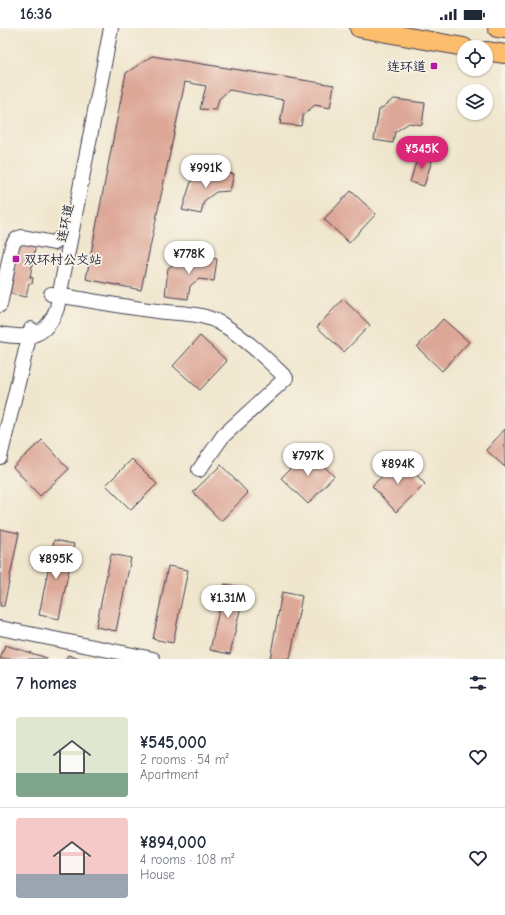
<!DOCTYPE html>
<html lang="en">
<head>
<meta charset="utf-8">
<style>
  :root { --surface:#fff; --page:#f2f2f3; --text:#1f2937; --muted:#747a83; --line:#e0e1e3; --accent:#db2777 }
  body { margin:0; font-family:"Comic Neue","LXGW WenKai TC",sans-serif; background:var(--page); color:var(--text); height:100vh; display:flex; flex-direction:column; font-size:15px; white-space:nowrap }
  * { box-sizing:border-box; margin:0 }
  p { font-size:13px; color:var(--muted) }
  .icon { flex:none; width:22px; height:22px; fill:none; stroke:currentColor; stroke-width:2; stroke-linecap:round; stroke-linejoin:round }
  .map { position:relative; height:631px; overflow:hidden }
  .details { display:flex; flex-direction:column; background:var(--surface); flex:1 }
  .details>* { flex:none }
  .tools { position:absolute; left:457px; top:12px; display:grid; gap:8px }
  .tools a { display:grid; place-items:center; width:36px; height:36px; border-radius:50%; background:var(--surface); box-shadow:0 1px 3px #0004; font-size:20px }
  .price { position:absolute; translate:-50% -34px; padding:0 9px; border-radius:14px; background:#fff; color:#222; font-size:13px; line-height:26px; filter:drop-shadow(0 1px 2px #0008) }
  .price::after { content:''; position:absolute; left:50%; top:24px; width:12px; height:9px; margin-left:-6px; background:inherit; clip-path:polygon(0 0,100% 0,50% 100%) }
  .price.on { background:var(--accent); color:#fff }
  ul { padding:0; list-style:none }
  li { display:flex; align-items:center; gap:12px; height:100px; padding:0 16px }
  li+li { border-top:1px solid var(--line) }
  li span { display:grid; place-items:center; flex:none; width:112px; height:80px; border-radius:4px; color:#555 }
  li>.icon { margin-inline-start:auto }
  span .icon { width:48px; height:48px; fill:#fffc; stroke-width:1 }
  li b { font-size:17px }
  h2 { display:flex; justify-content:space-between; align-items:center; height:48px; padding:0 16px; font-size:17px }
  .status { display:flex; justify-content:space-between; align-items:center; height:28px; padding:0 20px; background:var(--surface); direction:ltr }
  .status svg { height:11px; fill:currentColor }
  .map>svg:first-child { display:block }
  .building { fill:#dda797 }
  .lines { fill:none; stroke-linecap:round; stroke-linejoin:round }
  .minor-casing { stroke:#413f51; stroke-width:16 }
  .major-casing { stroke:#413f51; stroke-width:20 }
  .minor { stroke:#fff; stroke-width:14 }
  .major { stroke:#fcbd6e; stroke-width:18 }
  .poi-dot { fill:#b5179e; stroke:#f7f3e8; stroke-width:1.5 }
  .labels { text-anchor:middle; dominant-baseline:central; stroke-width:3.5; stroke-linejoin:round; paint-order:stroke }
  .poi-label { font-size:13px; fill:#22223b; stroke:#f7f3e8; text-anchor:end }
  .street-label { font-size:13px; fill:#22223b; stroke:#f7f3e8 }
</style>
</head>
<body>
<div class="status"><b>16:36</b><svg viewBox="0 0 49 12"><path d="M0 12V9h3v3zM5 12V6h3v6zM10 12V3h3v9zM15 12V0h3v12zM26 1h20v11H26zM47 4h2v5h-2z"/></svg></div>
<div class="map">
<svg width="505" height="631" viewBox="0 0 505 631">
  <rect width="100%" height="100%" fill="#f7f3e8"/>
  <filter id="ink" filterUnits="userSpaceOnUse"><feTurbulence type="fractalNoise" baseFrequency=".025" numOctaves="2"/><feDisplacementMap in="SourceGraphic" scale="8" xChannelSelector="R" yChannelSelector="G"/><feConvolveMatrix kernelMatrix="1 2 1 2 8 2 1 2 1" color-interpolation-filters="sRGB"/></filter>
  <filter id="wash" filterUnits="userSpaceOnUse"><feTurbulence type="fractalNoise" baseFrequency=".012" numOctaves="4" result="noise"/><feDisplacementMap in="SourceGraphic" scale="16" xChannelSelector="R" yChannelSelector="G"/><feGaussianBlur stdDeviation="0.9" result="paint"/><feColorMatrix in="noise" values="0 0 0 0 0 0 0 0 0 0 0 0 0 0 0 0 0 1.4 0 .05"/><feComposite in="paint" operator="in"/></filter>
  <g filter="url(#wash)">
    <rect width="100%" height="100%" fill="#f0e6cd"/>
    <g id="blocks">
      <g class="building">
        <path d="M 152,28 L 334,57 L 330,80 L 315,77 L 303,87 L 301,98 L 280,96 L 284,72 L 229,62 L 219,71 L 216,82 L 200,81 L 206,58 L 185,54 L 141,262 L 86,251 L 126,45 Z"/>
        <path d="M 394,71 L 425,75 L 422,97 L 409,95 L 395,104 L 393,115 L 374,112 L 379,82 Z"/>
        <path d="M 419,125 L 433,129 L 424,158 L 410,154 Z"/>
        <path d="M 206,142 L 234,146 L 230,163 L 216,164 L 204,173 L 201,186 L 182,182 L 191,154 Z"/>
        <path d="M 351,163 L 376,186 L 349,215 L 324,191 Z"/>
        <path d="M 20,213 L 36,216 L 30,249 L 33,250 L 32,256 L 29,255 L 26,269 L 10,266 Z"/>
        <path d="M 188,227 L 217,231 L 214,253 L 199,251 L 190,258 L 188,271 L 165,268 L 168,240 Z"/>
        <path d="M 343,271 L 370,297 L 344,324 L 317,299 Z"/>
        <path d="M 443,291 L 469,314 L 442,343 L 417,319 Z"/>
        <path d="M 200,308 L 227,333 L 200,362 L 173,338 Z"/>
        <path d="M 505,401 L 505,439 L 486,422 Z"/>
        <path d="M 42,412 L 69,441 L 40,468 L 13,439 Z"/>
        <path d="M 308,423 L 334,448 L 308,476 L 281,450 Z"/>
        <path d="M 401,430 L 425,456 L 396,484 L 372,458 Z"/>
        <path d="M 132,431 L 157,456 L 131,482 L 106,457 Z"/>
        <path d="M 221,437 L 248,465 L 221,493 L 193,464 Z"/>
        <path d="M 0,501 L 19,505 L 4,578 L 0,578 Z"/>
        <path d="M 54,512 L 74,516 L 59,591 L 39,587 Z"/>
        <path d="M 111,526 L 131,530 L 116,603 L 96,599 Z"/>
        <path d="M 168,538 L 188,542 L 173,615 L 153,611 Z"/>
        <path d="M 225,556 L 245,560 L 230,626 L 210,622 Z"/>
        <path d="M 282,564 L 302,568 L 290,631 L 270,631 Z"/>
        <path d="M 5,617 L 47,630 L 47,631 L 0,631 Z"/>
        <path d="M 68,627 L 79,631 L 66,631 Z"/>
      </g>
    </g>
  </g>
  <g filter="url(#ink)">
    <use href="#blocks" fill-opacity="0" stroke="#413f51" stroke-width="1"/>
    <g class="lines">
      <g class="minor-casing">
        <g id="minor">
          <path d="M 51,266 C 87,272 122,279 157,283 C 178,286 201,284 220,295 C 243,308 267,331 286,350 L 223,408 L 199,442"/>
          <path d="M 0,277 L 12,218 C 14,213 18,209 23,209 L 54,215 L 63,208"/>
          <path d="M 0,306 C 29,311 46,310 57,280 L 111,0"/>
          <path d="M 0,429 L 31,301"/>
          <path d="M 0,600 L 153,631"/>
        </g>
      </g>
      <g class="major-casing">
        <g id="major">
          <path d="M 359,0 L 464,19"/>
          <path d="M 497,0 L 505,1"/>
          <path d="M 486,23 L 505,26"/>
        </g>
      </g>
      <use href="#minor" class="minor"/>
      <use href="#major" class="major"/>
    </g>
  </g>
  <g class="poi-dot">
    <rect x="430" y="34" width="8" height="8" rx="2"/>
    <rect x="12" y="227" width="8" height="8" rx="2"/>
  </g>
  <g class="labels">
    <g class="poi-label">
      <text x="426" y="38">连环道</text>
      <text x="24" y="231" text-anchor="start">双环村公交站</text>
    </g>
    <g class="street-label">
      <text transform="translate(65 195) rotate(-79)">连环道</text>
    </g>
  </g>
</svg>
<div class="tools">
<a><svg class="icon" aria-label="locate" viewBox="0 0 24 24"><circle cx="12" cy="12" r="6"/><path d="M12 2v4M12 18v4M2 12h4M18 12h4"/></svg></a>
<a><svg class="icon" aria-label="layers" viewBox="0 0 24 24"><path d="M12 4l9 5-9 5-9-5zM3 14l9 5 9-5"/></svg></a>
</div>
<b class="price on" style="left:422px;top:142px">¥545K</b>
<b class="price" style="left:206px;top:161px">¥991K</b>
<b class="price" style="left:189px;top:247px">¥778K</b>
<b class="price" style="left:308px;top:449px">¥797K</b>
<b class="price" style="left:398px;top:457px">¥894K</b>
<b class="price" style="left:56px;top:552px">¥895K</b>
<b class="price" style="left:228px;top:591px">¥1.31M</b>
</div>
<section class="details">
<h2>7 homes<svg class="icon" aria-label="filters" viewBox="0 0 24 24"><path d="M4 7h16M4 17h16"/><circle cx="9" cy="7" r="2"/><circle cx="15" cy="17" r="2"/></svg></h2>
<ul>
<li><span style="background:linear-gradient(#dfe7d0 70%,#7fa58c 0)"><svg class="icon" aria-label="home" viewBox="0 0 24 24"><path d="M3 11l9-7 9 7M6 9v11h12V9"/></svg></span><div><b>¥545,000</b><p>2 rooms · 54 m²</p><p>Apartment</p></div><svg class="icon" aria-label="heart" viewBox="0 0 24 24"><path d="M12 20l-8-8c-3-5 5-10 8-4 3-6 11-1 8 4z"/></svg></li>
<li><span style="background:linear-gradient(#f6c9c9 70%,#9aa5b1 0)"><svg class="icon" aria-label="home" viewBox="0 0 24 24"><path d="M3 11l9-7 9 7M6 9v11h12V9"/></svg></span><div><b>¥894,000</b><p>4 rooms · 108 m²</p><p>House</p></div><svg class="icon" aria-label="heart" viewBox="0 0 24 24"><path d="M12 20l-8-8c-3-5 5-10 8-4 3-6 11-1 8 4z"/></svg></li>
</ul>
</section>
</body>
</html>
